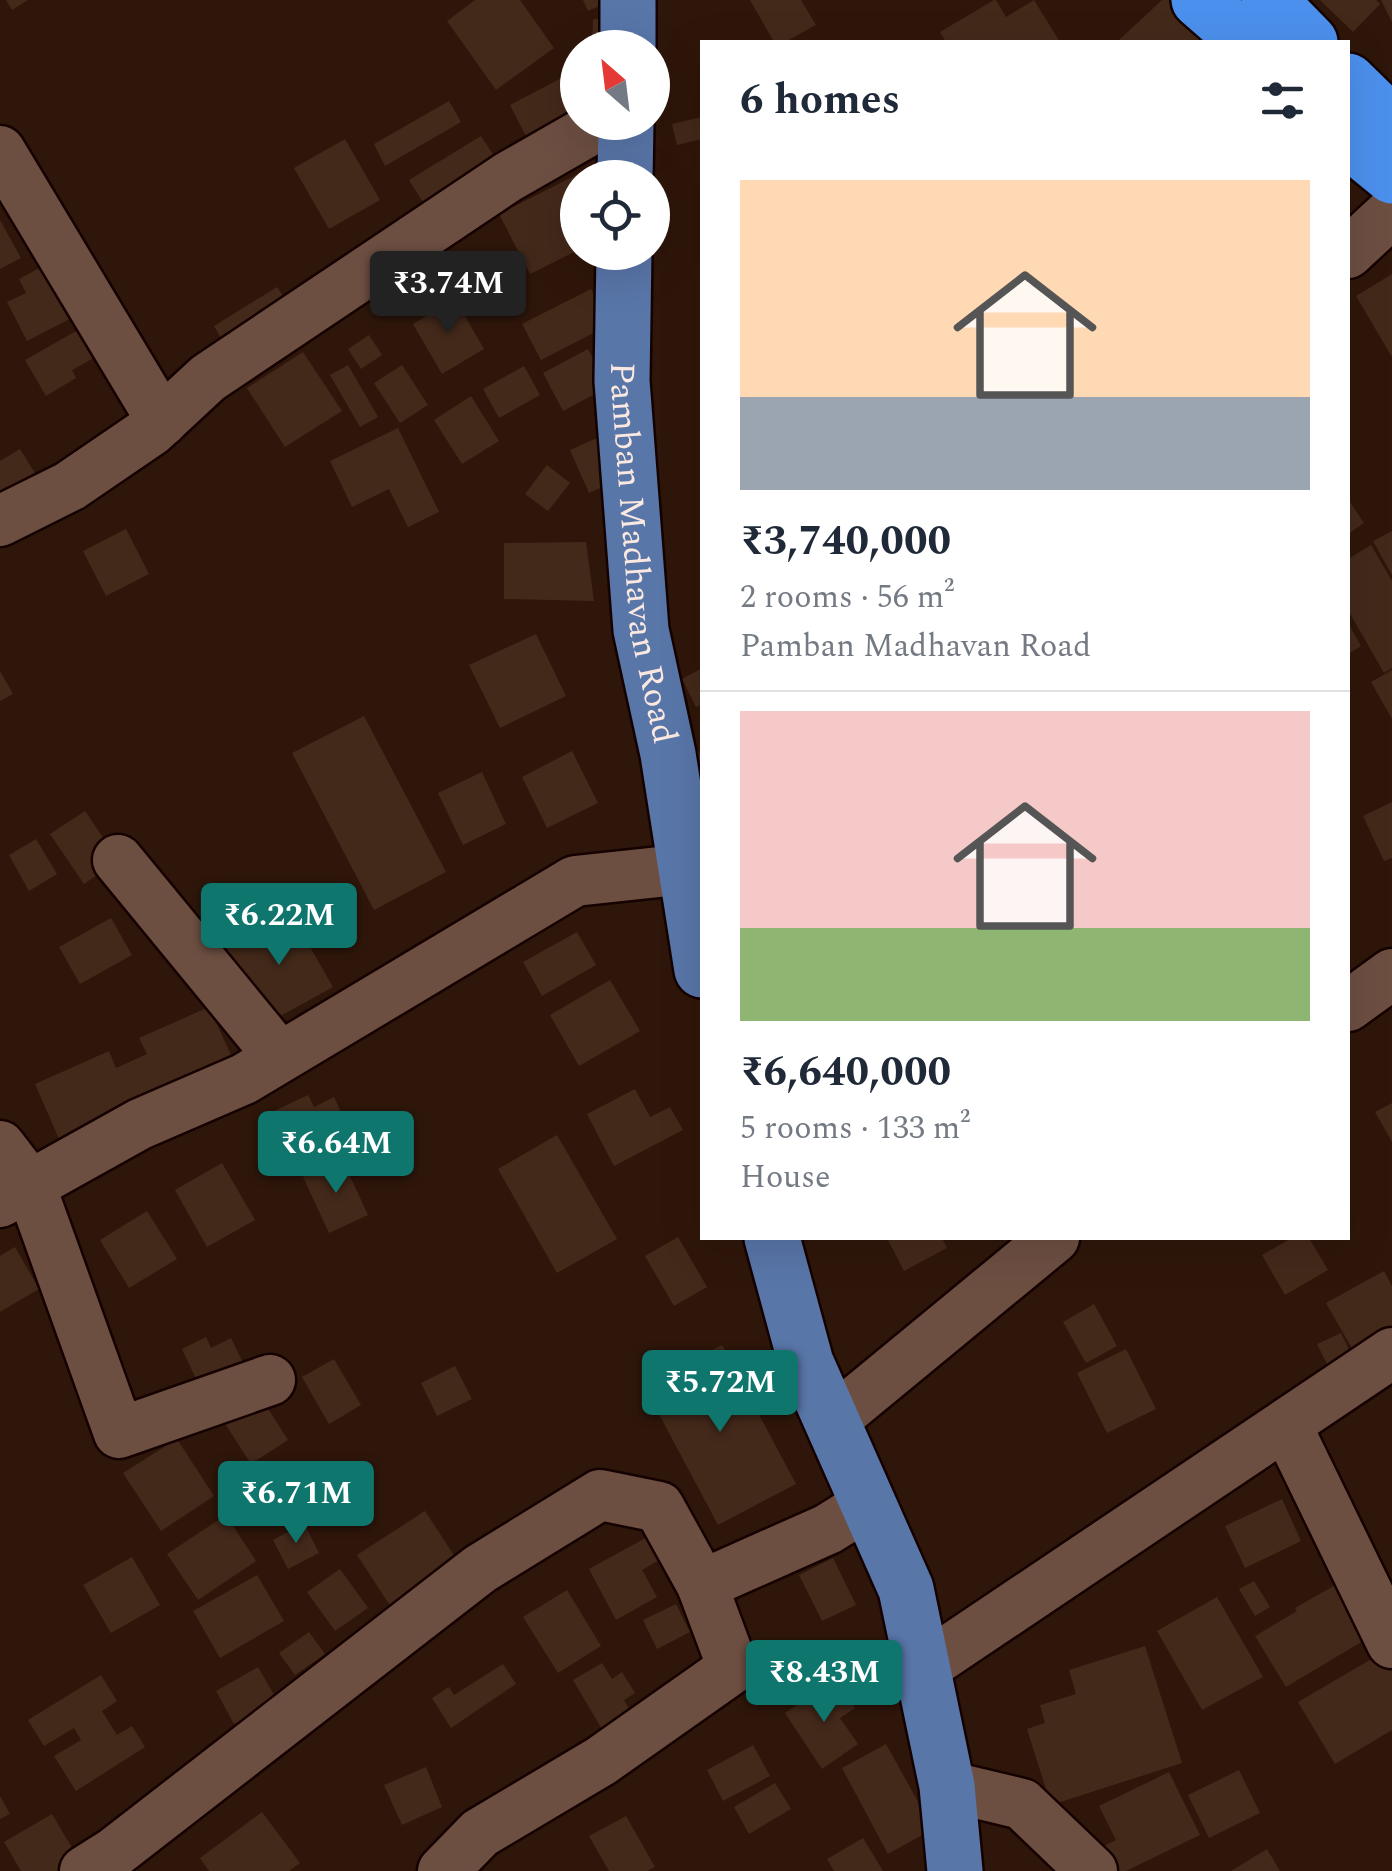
<!DOCTYPE html>
<html lang="en">
<head>
<meta charset="utf-8">
<style>
  :root { --surface:#fff; --page:#f2f2f3; --text:#1f2937; --muted:#747a83; --line:#e0e1e3; --accent:#0f766e }
  body { margin:0; font-family:Spectral,serif; background:var(--page); color:var(--text); height:100vh; display:flex; flex-direction:column; font-size:38px; white-space:nowrap }
  * { box-sizing:border-box; margin:0 }
  p { font-size:32px; color:var(--muted) }
  .icon { flex:none; width:55px; height:55px; fill:none; stroke:currentColor; stroke-width:2; stroke-linecap:round; stroke-linejoin:round }
  .map { position:relative; flex:1; overflow:hidden }
  .sheet { position:absolute; left:700px; top:40px; width:650px; height:1200px; display:flex; flex-direction:column; background:var(--surface); border-radius:0px; box-shadow:0 10px 40px #0002 }
  .sheet>* { flex:none }
  .needle { width:65px; rotate:332deg }
  .controls { position:absolute; left:560px; top:30px; display:grid; gap:20px }
  .controls a { display:grid; place-items:center; width:110px; height:110px; border-radius:50%; background:var(--surface); box-shadow:0 10px 40px #0002; font-size:50px }
  .price { position:absolute; translate:-50% -85px; padding:0 22px; border-radius:10px; background:var(--accent); color:#fff; font-size:32px; line-height:65px; filter:drop-shadow(0 2px 5px #0008) }
  .price::after { content:''; position:absolute; left:50%; top:60px; width:30px; height:22px; margin-left:-15px; background:inherit; clip-path:polygon(0 0,100% 0,50% 100%) }
  .price.on { background:#222; color:#fff }
  ul { padding:0; list-style:none }
  li { display:grid; align-content:center; gap:20px; height:530px; padding:0 40px }
  li+li { border-top:2px solid var(--line) }
  li span { display:grid; place-items:center; height:310px; border-radius:0px; color:#555 }
  li>.icon { margin-inline-start:auto }
  span .icon { width:180px; height:180px; fill:#fffc; stroke-width:1 }
  li b { font-size:42px }
  h2 { display:flex; justify-content:space-between; align-items:center; height:120px; padding:0 40px; font-size:42px }
  .map>svg:first-child { display:block }
  .building { fill:#43291a }
  .lines { fill:none; stroke-linecap:round; stroke-linejoin:round }
  .minor-casing { stroke:#150200; stroke-width:55 }
  .major-casing { stroke:#150200; stroke-width:60 }
  .highway-casing { stroke:#150200; stroke-width:60 }
  .minor { stroke:#6d4f42; stroke-width:50 }
  .major { stroke:#5976a9; stroke-width:55 }
  .highway { stroke:#4c90ed; stroke-width:55 }
  .labels { text-anchor:middle; dominant-baseline:central; stroke-width:10; stroke-linejoin:round; paint-order:stroke }
  .street-label { font-size:35px; fill:#fbe9e1; stroke:#2f160a }
</style>
</head>
<body>
<div class="map">
<svg width="1392" height="1871" viewBox="0 0 1392 1871">
  <rect width="100%" height="100%" fill="#2f160a"/>
  <g class="building">
    <path d="M 6,0 L 28,0 L 12,10 Z"/>
    <path d="M 475,0 L 520,0 L 554,48 L 496,90 L 447,21 Z"/>
    <path d="M 583,0 L 614,0 L 588,11 Z"/>
    <path d="M 750,0 L 801,0 L 816,25 L 785,42 L 774,42 Z"/>
    <path d="M 994,0 L 996,0 L 1006,17 L 1034,0 L 1060,42 L 946,42 L 940,32 Z"/>
    <path d="M 1162,0 L 1181,0 L 1221,42 L 1121,42 L 1119,40 Z"/>
    <path d="M 1320,0 L 1376,0 L 1380,4 L 1353,32 Z"/>
    <path d="M 1381,0 L 1392,0 L 1392,22 Z"/>
    <path d="M 593,19 L 620,19 L 619,48 L 592,48 Z"/>
    <path d="M 571,73 L 578,85 L 578,121 L 531,146 L 510,105 Z"/>
    <path d="M 449,101 L 461,122 L 385,166 L 374,144 Z"/>
    <path d="M 702,117 L 702,139 L 677,145 L 672,124 Z"/>
    <path d="M 481,136 L 496,159 L 424,204 L 409,180 Z"/>
    <path d="M 345,139 L 380,200 L 329,229 L 294,168 Z"/>
    <path d="M 592,167 L 597,178 L 578,178 L 578,250 L 530,274 L 499,214 Z"/>
    <path d="M 0,220 L 21,258 L 0,269 Z"/>
    <path d="M 58,258 L 85,311 L 27,341 L 7,302 L 26,293 L 19,279 Z"/>
    <path d="M 1392,274 L 1392,357 L 1356,296 Z"/>
    <path d="M 277,287 L 289,305 L 225,345 L 214,326 Z"/>
    <path d="M 591,289 L 609,325 L 541,360 L 522,324 Z"/>
    <path d="M 455,299 L 484,349 L 442,374 L 413,324 Z"/>
    <path d="M 92,322 L 108,350 L 72,370 L 76,378 L 46,396 L 25,360 Z"/>
    <path d="M 369,335 L 382,355 L 361,369 L 348,349 Z"/>
    <path d="M 588,349 L 608,387 L 563,411 L 543,373 Z"/>
    <path d="M 303,352 L 342,411 L 285,447 L 247,388 Z"/>
    <path d="M 348,365 L 378,417 L 360,427 L 330,375 Z"/>
    <path d="M 402,365 L 428,405 L 400,423 L 374,383 Z"/>
    <path d="M 524,366 L 540,395 L 499,418 L 483,389 Z"/>
    <path d="M 471,396 L 499,441 L 462,464 L 434,420 Z"/>
    <path d="M 398,428 L 439,512 L 408,527 L 389,489 L 352,507 L 330,461 Z"/>
    <path d="M 608,433 L 627,476 L 589,493 L 570,450 Z"/>
    <path d="M 20,449 L 38,478 L 0,494 L 0,461 Z"/>
    <path d="M 547,465 L 570,483 L 548,511 L 525,494 Z"/>
    <path d="M 1348,499 L 1364,523 L 1348,534 Z"/>
    <path d="M 126,529 L 149,574 L 106,596 L 83,551 Z"/>
    <path d="M 1392,531 L 1392,575 L 1373,541 Z"/>
    <path d="M 586,542 L 594,601 L 504,599 L 504,543 Z"/>
    <path d="M 1371,545 L 1392,581 L 1392,668 L 1384,673 L 1348,610 L 1348,559 Z"/>
    <path d="M 1348,623 L 1361,646 L 1348,654 Z"/>
    <path d="M 536,634 L 566,696 L 500,728 L 469,665 Z"/>
    <path d="M 702,668 L 702,704 L 696,707 L 682,679 Z"/>
    <path d="M 1392,670 L 1392,719 L 1371,682 Z"/>
    <path d="M 0,671 L 13,694 L 0,701 Z"/>
    <path d="M 364,716 L 446,872 L 374,910 L 292,753 Z"/>
    <path d="M 698,750 L 702,757 L 702,796 L 698,798 L 677,762 Z"/>
    <path d="M 572,751 L 598,803 L 547,828 L 522,777 Z"/>
    <path d="M 482,772 L 506,824 L 463,845 L 438,793 Z"/>
    <path d="M 1392,802 L 1392,858 L 1384,861 L 1363,816 Z"/>
    <path d="M 85,811 L 118,860 L 84,884 L 50,834 Z"/>
    <path d="M 36,839 L 57,874 L 29,891 L 9,855 Z"/>
    <path d="M 290,912 L 333,987 L 268,1023 L 226,949 Z"/>
    <path d="M 111,918 L 132,955 L 80,984 L 59,947 Z"/>
    <path d="M 577,932 L 596,965 L 542,996 L 523,962 Z"/>
    <path d="M 610,980 L 640,1031 L 579,1066 L 550,1015 Z"/>
    <path d="M 209,1007 L 236,1066 L 60,1141 L 35,1084 L 109,1051 L 116,1068 L 147,1054 L 139,1038 Z"/>
    <path d="M 635,1089 L 650,1117 L 670,1107 L 683,1130 L 614,1166 L 587,1114 Z"/>
    <path d="M 308,1095 L 314,1107 L 334,1097 L 344,1119 L 324,1128 L 333,1148 L 284,1171 L 259,1118 Z"/>
    <path d="M 1392,1103 L 1392,1142 L 1375,1112 Z"/>
    <path d="M 557,1135 L 617,1239 L 557,1273 L 498,1169 Z"/>
    <path d="M 342,1159 L 368,1215 L 329,1233 L 303,1177 Z"/>
    <path d="M 222,1163 L 255,1220 L 207,1247 L 175,1190 Z"/>
    <path d="M 147,1211 L 177,1259 L 129,1288 L 100,1240 Z"/>
    <path d="M 678,1237 L 707,1287 L 674,1306 L 645,1256 Z"/>
    <path d="M 887,1238 L 942,1238 L 947,1248 L 904,1271 Z"/>
    <path d="M 1292,1238 L 1309,1238 L 1328,1270 L 1285,1295 L 1262,1255 Z"/>
    <path d="M 15,1247 L 39,1289 L 0,1312 L 0,1256 Z"/>
    <path d="M 1384,1271 L 1392,1286 L 1392,1328 L 1353,1350 L 1326,1303 Z"/>
    <path d="M 1094,1304 L 1117,1346 L 1086,1363 L 1063,1322 Z"/>
    <path d="M 1341,1333 L 1360,1373 L 1337,1384 L 1317,1344 Z"/>
    <path d="M 206,1337 L 211,1348 L 231,1338 L 249,1375 L 204,1396 L 182,1349 Z"/>
    <path d="M 722,1345 L 796,1484 L 718,1525 L 644,1386 Z"/>
    <path d="M 1126,1349 L 1156,1409 L 1107,1433 L 1077,1373 Z"/>
    <path d="M 334,1359 L 361,1405 L 329,1424 L 302,1377 Z"/>
    <path d="M 455,1366 L 472,1399 L 437,1416 L 421,1383 Z"/>
    <path d="M 262,1399 L 288,1440 L 251,1464 L 224,1422 Z"/>
    <path d="M 177,1439 L 214,1496 L 161,1531 L 123,1473 Z"/>
    <path d="M 275,1474 L 291,1504 L 264,1518 L 248,1488 Z"/>
    <path d="M 1282,1499 L 1301,1541 L 1245,1568 L 1225,1526 Z"/>
    <path d="M 425,1511 L 461,1566 L 393,1610 L 357,1555 Z"/>
    <path d="M 226,1515 L 256,1561 L 198,1600 L 167,1554 Z"/>
    <path d="M 304,1523 L 319,1553 L 288,1569 L 273,1540 Z"/>
    <path d="M 651,1535 L 663,1558 L 642,1570 L 657,1597 L 616,1620 L 589,1569 Z"/>
    <path d="M 132,1557 L 160,1605 L 111,1633 L 83,1585 Z"/>
    <path d="M 833,1558 L 856,1605 L 822,1621 L 799,1575 Z"/>
    <path d="M 340,1569 L 368,1608 L 335,1631 L 307,1592 Z"/>
    <path d="M 257,1575 L 284,1621 L 220,1658 L 193,1611 Z"/>
    <path d="M 1351,1576 L 1383,1629 L 1286,1687 L 1255,1636 L 1297,1611 L 1295,1608 Z"/>
    <path d="M 1254,1581 L 1270,1607 L 1255,1616 L 1239,1589 Z"/>
    <path d="M 567,1590 L 601,1646 L 558,1673 L 523,1617 Z"/>
    <path d="M 1217,1597 L 1263,1677 L 1202,1710 L 1157,1631 Z"/>
    <path d="M 676,1604 L 690,1632 L 657,1649 L 643,1620 Z"/>
    <path d="M 309,1632 L 325,1654 L 295,1675 L 279,1653 Z"/>
    <path d="M 1145,1646 L 1182,1763 L 1051,1805 L 1027,1729 L 1045,1723 L 1040,1705 L 1076,1694 L 1069,1670 Z"/>
    <path d="M 1387,1650 L 1392,1659 L 1392,1730 L 1335,1764 L 1298,1702 Z"/>
    <path d="M 602,1663 L 612,1679 L 622,1672 L 635,1693 L 624,1700 L 635,1719 L 606,1736 L 573,1680 Z"/>
    <path d="M 503,1664 L 516,1684 L 451,1728 L 432,1698 L 449,1687 L 454,1695 Z"/>
    <path d="M 258,1667 L 277,1700 L 234,1724 L 216,1691 Z"/>
    <path d="M 101,1675 L 117,1701 L 102,1711 L 117,1735 L 132,1726 L 145,1747 L 76,1791 L 54,1756 L 81,1740 L 74,1728 L 44,1746 L 28,1720 Z"/>
    <path d="M 840,1687 L 855,1708 L 840,1718 L 858,1744 L 822,1769 L 785,1713 L 821,1689 L 826,1696 Z"/>
    <path d="M 886,1744 L 933,1829 L 888,1854 L 842,1768 Z"/>
    <path d="M 753,1745 L 770,1776 L 723,1801 L 707,1770 Z"/>
    <path d="M 426,1767 L 442,1807 L 402,1825 L 384,1785 Z"/>
    <path d="M 1239,1770 L 1260,1813 L 1209,1838 L 1188,1795 Z"/>
    <path d="M 1169,1772 L 1200,1835 L 1126,1871 L 1106,1871 L 1096,1850 L 1116,1840 L 1099,1806 Z"/>
    <path d="M 775,1783 L 791,1809 L 749,1834 L 734,1807 Z"/>
    <path d="M 0,1796 L 10,1814 L 0,1819 Z"/>
    <path d="M 262,1812 L 300,1863 L 289,1871 L 209,1871 L 200,1858 Z"/>
    <path d="M 52,1814 L 82,1865 L 73,1871 L 21,1871 L 4,1842 Z"/>
    <path d="M 626,1816 L 655,1867 L 647,1871 L 609,1871 L 589,1836 Z"/>
    <path d="M 863,1838 L 883,1871 L 834,1871 L 827,1859 Z"/>
    <path d="M 1267,1849 L 1280,1871 L 1231,1871 Z"/>
  </g>
  <g class="lines">
    <g class="minor-casing">
      <g id="minor">
        <path d="M 0,151 L 162,421"/>
        <path d="M 1348,253 L 1392,212"/>
        <path d="M 0,521 L 70,486 L 152,430 L 208,378 L 508,177 L 604,122"/>
        <path d="M 118,860 L 279,1056"/>
        <path d="M 1348,1006 L 1392,974"/>
        <path d="M 0,1146 L 30,1185 L 119,1433 L 270,1380"/>
        <path d="M 0,1202 L 140,1124 L 244,1079 L 575,881 L 687,869"/>
        <path d="M 832,1421 L 1054,1238"/>
        <path d="M 1286,1425 L 1392,1643"/>
        <path d="M 702,1585 L 828,1529 L 868,1504"/>
        <path d="M 923,1668 L 1392,1353"/>
        <path d="M 947,1786 L 1022,1804 L 1092,1871"/>
        <path d="M 85,1871 L 115,1852 L 480,1569 L 600,1495 L 659,1507 L 702,1585 L 733,1668 L 601,1761 L 480,1833 L 443,1871"/>
      </g>
    </g>
    <g class="major-casing">
      <g id="major">
        <path d="M 628,48 L 628,0"/>
        <path d="M 625,178 L 626,122"/>
        <path id="s1" d="M 624,252 L 622,381 L 641,630 L 668,754 L 702,970"/>
        <path d="M 772,1238 L 806,1363 L 906,1589 L 947,1786 L 955,1871"/>
      </g>
    </g>
    <g class="highway-casing">
      <g id="highway">
        <path d="M 1199,0 L 1247,42"/>
        <path d="M 1269,0 L 1310,42"/>
        <path d="M 1348,81 L 1392,124"/>
        <path d="M 1348,140 L 1392,176"/>
      </g>
    </g>
    <use href="#minor" class="minor"/>
    <use href="#major" class="major"/>
    <use href="#highway" class="highway"/>
  </g>
  <g class="labels">
    <g class="street-label">
      <text stroke="none"><textPath href="#s1" startOffset="302">Pamban Madhavan Road</textPath></text>
    </g>
  </g>
</svg>
<div class="controls">
<a><svg class="needle" viewBox="-14 -14 28 28"><path d="M0-13l5 13h-10z" fill="#e53935"/><path d="M0 13l5-13h-10z" fill="#747a83"/></svg></a>
<a><svg class="icon" aria-label="locate" viewBox="0 0 24 24"><circle cx="12" cy="12" r="6"/><path d="M12 2v4M12 18v4M2 12h4M18 12h4"/></svg></a>
</div>
<b class="price on" style="left:448px;top:336px">₹3.74M</b>
<b class="price" style="left:279px;top:968px">₹6.22M</b>
<b class="price" style="left:336px;top:1196px">₹6.64M</b>
<b class="price" style="left:720px;top:1435px">₹5.72M</b>
<b class="price" style="left:296px;top:1546px">₹6.71M</b>
<b class="price" style="left:824px;top:1725px">₹8.43M</b>
<section class="sheet">
<h2>6 homes<svg class="icon" aria-label="filters" viewBox="0 0 24 24"><path d="M4 7h16M4 17h16"/><circle cx="9" cy="7" r="2"/><circle cx="15" cy="17" r="2"/></svg></h2>
<ul>
<li><span style="background:linear-gradient(#ffd9b3 70%,#9aa5b1 0)"><svg class="icon" aria-label="home" viewBox="0 0 24 24"><path d="M3 11l9-7 9 7M6 9v11h12V9"/></svg></span><div><b>₹3,740,000</b><p>2 rooms · 56 m²</p><p>Pamban Madhavan Road</p></div></li>
<li><span style="background:linear-gradient(#f6c9c9 70%,#8fb573 0)"><svg class="icon" aria-label="home" viewBox="0 0 24 24"><path d="M3 11l9-7 9 7M6 9v11h12V9"/></svg></span><div><b>₹6,640,000</b><p>5 rooms · 133 m²</p><p>House</p></div></li>
</ul>
</section>
</div>
</body>
</html>
